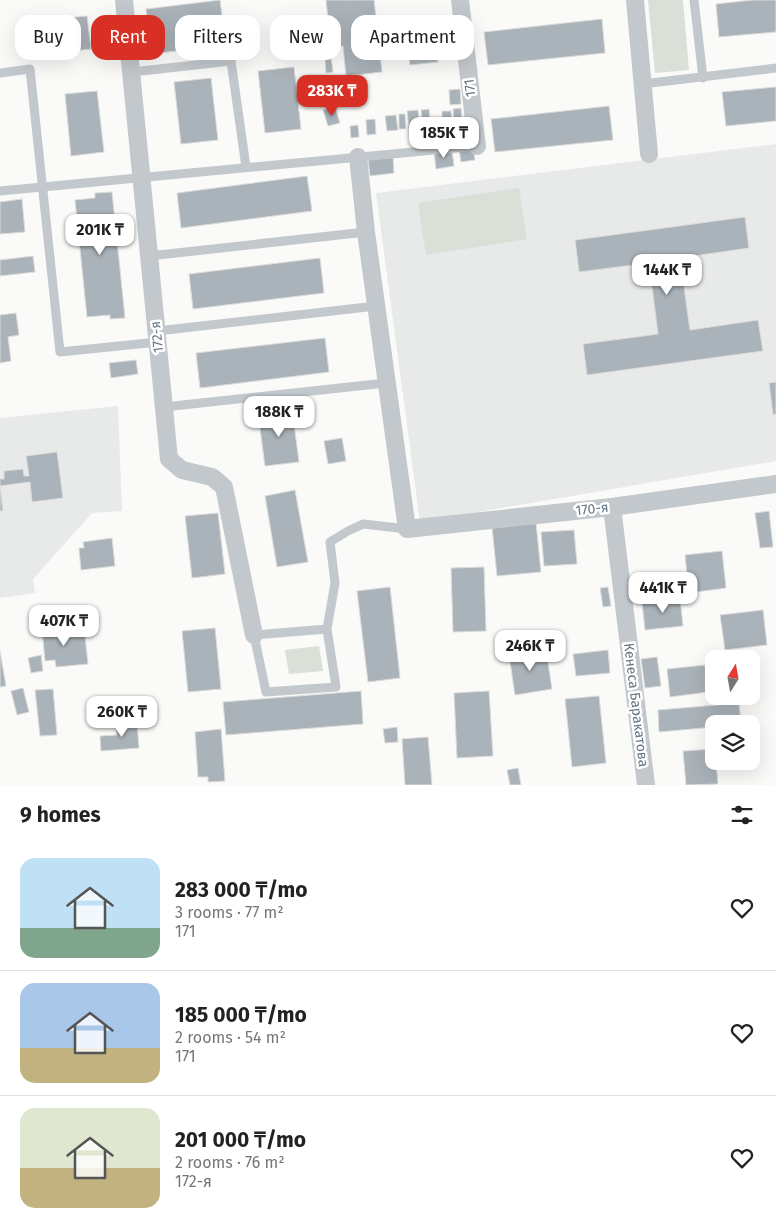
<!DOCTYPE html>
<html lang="en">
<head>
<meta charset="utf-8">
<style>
  :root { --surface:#fff; --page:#f6f6f6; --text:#222; --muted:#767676; --line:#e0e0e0; --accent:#d93025 }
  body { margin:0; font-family:"Fira Sans",sans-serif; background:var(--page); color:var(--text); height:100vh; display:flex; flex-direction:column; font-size:19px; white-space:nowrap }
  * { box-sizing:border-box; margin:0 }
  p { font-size:16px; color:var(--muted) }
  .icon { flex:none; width:28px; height:28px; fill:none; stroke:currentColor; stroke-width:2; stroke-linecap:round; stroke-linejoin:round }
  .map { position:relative; height:785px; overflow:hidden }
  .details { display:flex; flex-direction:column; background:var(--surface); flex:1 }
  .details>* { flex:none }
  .banner { position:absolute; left:15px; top:15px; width:500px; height:45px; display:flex; gap:10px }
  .needle { width:32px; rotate:11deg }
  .tools { position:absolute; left:705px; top:650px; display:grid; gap:10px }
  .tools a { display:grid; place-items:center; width:55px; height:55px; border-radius:10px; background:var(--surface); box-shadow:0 5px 20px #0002; font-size:25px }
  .price { position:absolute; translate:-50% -42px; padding:0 11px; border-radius:10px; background:#fff; color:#222; font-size:16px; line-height:32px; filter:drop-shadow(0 1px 2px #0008) }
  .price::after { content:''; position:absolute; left:50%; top:30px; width:15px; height:11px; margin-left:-8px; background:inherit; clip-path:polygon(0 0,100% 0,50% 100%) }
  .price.active { background:var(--accent); color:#fff }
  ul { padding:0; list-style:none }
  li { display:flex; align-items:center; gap:15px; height:125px; padding:0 20px }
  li+li { border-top:1px solid var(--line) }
  li span { display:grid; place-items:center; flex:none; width:140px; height:100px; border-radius:15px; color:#555 }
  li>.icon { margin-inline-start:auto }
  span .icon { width:60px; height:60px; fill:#fffc; stroke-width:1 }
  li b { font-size:21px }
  h2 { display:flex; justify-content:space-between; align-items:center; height:60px; padding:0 20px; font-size:21px }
  .chip { padding:0 18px; border-radius:15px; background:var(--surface); box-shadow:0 5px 20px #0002; font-size:18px; line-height:45px }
  .chip.active { background:var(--accent); color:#fff }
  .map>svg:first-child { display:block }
  .built { fill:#e8e9e9 }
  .green { fill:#dadfd7 }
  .building { fill:#aab3b9; stroke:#dcdcda }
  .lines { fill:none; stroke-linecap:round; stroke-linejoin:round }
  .lane { stroke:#c3c8cc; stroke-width:9 }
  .street { stroke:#c3c8cc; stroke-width:18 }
  .labels { text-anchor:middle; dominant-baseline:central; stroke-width:5; stroke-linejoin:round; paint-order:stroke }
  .street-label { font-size:14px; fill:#657683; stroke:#fff }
</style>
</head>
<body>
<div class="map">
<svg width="776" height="785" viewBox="0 0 776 785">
  <rect width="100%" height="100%" fill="#fafaf8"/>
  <g class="built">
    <path d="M 776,144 L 776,461 L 420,522 L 376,193 Z"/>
    <path d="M 118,406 L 122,511 L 92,513 L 33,579 L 35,593 L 0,598 L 0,418 Z"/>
  </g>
  <g class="green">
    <path d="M 648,0 L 683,0 L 689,70 L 655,73 Z"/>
    <path d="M 519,188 L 527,239 L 426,255 L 418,203 Z"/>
    <path d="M 319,646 L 323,671 L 289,674 L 285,650 Z"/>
  </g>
  <g class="building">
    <path d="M 220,0 L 226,45 L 151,54 L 146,9 Z"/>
    <path d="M 326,0 L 374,0 L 382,72 L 346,76 L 343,46 L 331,47 Z"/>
    <path d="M 753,0 L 776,0 L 776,32 L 719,37 L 716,4 Z"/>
    <path d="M 87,16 L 91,49 L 28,56 L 25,22 Z"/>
    <path d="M 602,19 L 605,53 L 488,65 L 484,32 Z"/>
    <path d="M 436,46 L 438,62 L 410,65 L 408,49 Z"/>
    <path d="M 331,57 L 333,72 L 326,73 L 325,58 Z"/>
    <path d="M 294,67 L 301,129 L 265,133 L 258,71 Z"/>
    <path d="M 211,78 L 218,140 L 181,144 L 174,82 Z"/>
    <path d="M 776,87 L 776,121 L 726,126 L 722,92 Z"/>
    <path d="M 460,89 L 461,104 L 450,105 L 449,90 Z"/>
    <path d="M 97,91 L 104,152 L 71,156 L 65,94 Z"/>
    <path d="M 609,106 L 613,140 L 495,152 L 491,119 Z"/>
    <path d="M 335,107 L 340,123 L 328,126 L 323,110 Z"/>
    <path d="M 461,108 L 462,123 L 454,124 L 453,109 Z"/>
    <path d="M 429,109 L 431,129 L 423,130 L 421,110 Z"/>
    <path d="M 418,110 L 420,128 L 409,129 L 407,111 Z"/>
    <path d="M 442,111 L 451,111 L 452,124 L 442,125 Z"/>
    <path d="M 399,114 L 405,114 L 406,129 L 399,129 Z"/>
    <path d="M 396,115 L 398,130 L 387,131 L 385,116 Z"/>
    <path d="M 375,119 L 376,134 L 367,135 L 366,120 Z"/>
    <path d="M 358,125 L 359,137 L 351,138 L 350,126 Z"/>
    <path d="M 473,148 L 475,160 L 461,162 L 459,149 Z"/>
    <path d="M 452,150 L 454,166 L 436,169 L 434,152 Z"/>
    <path d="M 393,157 L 394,173 L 370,176 L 368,159 Z"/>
    <path d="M 307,176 L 312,211 L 181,228 L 177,193 Z"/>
    <path d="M 112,192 L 125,318 L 110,319 L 110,315 L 87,317 L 75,200 L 95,198 L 95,193 Z"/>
    <path d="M 22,199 L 25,232 L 0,234 L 0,202 Z"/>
    <path d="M 745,217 L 749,248 L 680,258 L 690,330 L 758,320 L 763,351 L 587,375 L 583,344 L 658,334 L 649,263 L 579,272 L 575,240 Z"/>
    <path d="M 33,256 L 35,272 L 0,276 L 0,260 Z"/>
    <path d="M 320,258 L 324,293 L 193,309 L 189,274 Z"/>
    <path d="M 16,313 L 19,335 L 8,337 L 11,361 L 0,363 L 0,315 Z"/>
    <path d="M 325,338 L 329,372 L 200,388 L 196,353 Z"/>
    <path d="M 136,360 L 138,374 L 111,378 L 109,363 Z"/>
    <path d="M 776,382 L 776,414 L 773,415 L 769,383 Z"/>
    <path d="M 292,409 L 299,462 L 265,466 L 258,413 Z"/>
    <path d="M 342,438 L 346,461 L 328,464 L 324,441 Z"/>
    <path d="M 57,452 L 63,498 L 32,502 L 30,482 L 0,486 L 3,511 L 0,511 L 0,479 L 4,479 L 4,471 L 23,469 L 24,476 L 29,476 L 26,456 Z"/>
    <path d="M 295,490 L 308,562 L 277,567 L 265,496 Z"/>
    <path d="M 769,511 L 773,547 L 760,548 L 755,513 Z"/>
    <path d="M 218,513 L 225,574 L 192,578 L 185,516 Z"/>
    <path d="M 536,523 L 541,572 L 497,576 L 492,527 Z"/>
    <path d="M 574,530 L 577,564 L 544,566 L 541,532 Z"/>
    <path d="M 112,538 L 115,566 L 81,570 L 79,548 L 84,548 L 83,542 Z"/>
    <path d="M 722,551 L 726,588 L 689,593 L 685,555 Z"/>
    <path d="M 484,567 L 486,631 L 453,632 L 451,568 Z"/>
    <path d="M 390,587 L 400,678 L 368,682 L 357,591 Z"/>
    <path d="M 608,587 L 611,606 L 603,607 L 600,588 Z"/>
    <path d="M 680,598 L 683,626 L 645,630 L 642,602 Z"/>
    <path d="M 763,610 L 767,645 L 725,650 L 720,615 Z"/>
    <path d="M 68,626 L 69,637 L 85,636 L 88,664 L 56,667 L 55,660 L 45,661 L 42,628 Z"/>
    <path d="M 215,628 L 221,689 L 188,692 L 182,631 Z"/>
    <path d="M 546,650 L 552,689 L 515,695 L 509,655 Z"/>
    <path d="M 608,650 L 610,673 L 576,676 L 573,654 Z"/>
    <path d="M 0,651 L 6,686 L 0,687 Z"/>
    <path d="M 41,655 L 43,671 L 31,673 L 28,658 Z"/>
    <path d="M 657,657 L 661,686 L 645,688 L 641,659 Z"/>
    <path d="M 705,665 L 708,692 L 670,697 L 667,669 Z"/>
    <path d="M 23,688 L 29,712 L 17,715 L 11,691 Z"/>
    <path d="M 53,689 L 57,735 L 40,736 L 35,690 Z"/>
    <path d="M 361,691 L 363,724 L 226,735 L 223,702 Z"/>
    <path d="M 489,691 L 493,756 L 457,758 L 454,693 Z"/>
    <path d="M 599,696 L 606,763 L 572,767 L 565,699 Z"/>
    <path d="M 111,702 L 113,724 L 103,725 L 101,703 Z"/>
    <path d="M 739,703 L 741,724 L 714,724 L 714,727 L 659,732 L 658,710 Z"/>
    <path d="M 137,722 L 139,748 L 101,751 L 100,736 L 117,735 L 116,724 Z"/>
    <path d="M 397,727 L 398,742 L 385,743 L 383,729 Z"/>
    <path d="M 221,729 L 225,781 L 208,782 L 208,777 L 198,777 L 195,732 Z"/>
    <path d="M 428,737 L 432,785 L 405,785 L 402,739 Z"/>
    <path d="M 714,749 L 714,761 L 716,761 L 718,784 L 686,785 L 683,751 Z"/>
    <path d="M 518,768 L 521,785 L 510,785 L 507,770 Z"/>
  </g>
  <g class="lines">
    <g class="lane">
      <path d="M 694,0 L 703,78"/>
      <path d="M 132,72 L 231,61 L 246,167"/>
      <path d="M 0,73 L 30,69 L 60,352 L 158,342"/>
      <path d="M 642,84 L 776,68"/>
      <path d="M 0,191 L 477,146"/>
      <path d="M 149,256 L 366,232"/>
      <path d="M 157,331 L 376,306"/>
      <path d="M 164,407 L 386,383"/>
      <path d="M 327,629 L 254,635 L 266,692 L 336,687 L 327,629 L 335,583 L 330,542 L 348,531 L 363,524 L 407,529"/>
    </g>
    <g class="street">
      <path d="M 124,0 L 169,459 L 182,470 L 212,477 L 224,487 L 254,635"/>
      <path d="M 460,0 L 477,146"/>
      <path d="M 635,0 L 649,154"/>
      <path d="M 358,157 L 366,232 L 407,529 L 612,507 L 776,484"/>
      <path d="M 612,507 L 646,785"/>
    </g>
  </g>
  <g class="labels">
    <g class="street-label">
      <text transform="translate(470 88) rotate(-97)">171</text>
      <text transform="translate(157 337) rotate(-96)">172-я</text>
      <text transform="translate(592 509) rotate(-6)">170-я</text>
      <text transform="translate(636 705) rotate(83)">Кенеса Баракатова</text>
    </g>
  </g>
</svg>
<div class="tools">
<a><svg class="needle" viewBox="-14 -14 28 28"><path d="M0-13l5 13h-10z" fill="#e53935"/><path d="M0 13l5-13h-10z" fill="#767676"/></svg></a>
<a><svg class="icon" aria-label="layers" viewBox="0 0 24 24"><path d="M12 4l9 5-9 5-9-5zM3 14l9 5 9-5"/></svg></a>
</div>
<b class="price active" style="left:332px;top:117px">283K ₸</b>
<b class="price" style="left:444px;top:159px">185K ₸</b>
<b class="price" style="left:100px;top:256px">201K ₸</b>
<b class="price" style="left:667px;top:296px">144K ₸</b>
<b class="price" style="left:279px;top:438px">188K ₸</b>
<b class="price" style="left:663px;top:614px">441K ₸</b>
<b class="price" style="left:64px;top:647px">407K ₸</b>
<b class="price" style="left:530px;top:672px">246K ₸</b>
<b class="price" style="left:122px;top:738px">260K ₸</b>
<div class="banner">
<a class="chip">Buy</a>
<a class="chip active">Rent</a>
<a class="chip">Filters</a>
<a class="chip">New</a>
<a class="chip">Apartment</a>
</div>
</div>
<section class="details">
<h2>9 homes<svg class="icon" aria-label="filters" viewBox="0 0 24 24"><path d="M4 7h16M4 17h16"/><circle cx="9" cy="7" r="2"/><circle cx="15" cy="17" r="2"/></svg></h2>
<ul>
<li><span style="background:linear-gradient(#bfe0f5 70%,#7fa58c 0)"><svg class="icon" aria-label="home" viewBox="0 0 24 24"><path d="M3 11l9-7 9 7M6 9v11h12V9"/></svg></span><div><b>283 000 ₸/mo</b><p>3 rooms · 77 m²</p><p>171</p></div><svg class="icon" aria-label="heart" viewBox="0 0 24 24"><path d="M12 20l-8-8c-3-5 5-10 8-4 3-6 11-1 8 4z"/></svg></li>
<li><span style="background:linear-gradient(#a9c7e8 65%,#c2b280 0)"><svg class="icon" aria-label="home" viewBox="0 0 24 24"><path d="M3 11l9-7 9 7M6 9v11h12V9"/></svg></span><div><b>185 000 ₸/mo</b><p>2 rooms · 54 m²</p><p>171</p></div><svg class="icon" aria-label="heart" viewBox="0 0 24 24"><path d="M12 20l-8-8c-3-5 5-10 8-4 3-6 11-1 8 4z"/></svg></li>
<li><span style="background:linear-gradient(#dfe7d0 60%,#c2b280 0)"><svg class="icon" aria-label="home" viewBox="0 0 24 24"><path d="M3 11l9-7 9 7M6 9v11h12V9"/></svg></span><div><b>201 000 ₸/mo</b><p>2 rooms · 76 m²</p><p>172-я</p></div><svg class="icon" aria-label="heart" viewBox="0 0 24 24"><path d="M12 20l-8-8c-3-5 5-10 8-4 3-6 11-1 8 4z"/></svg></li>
</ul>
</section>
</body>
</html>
